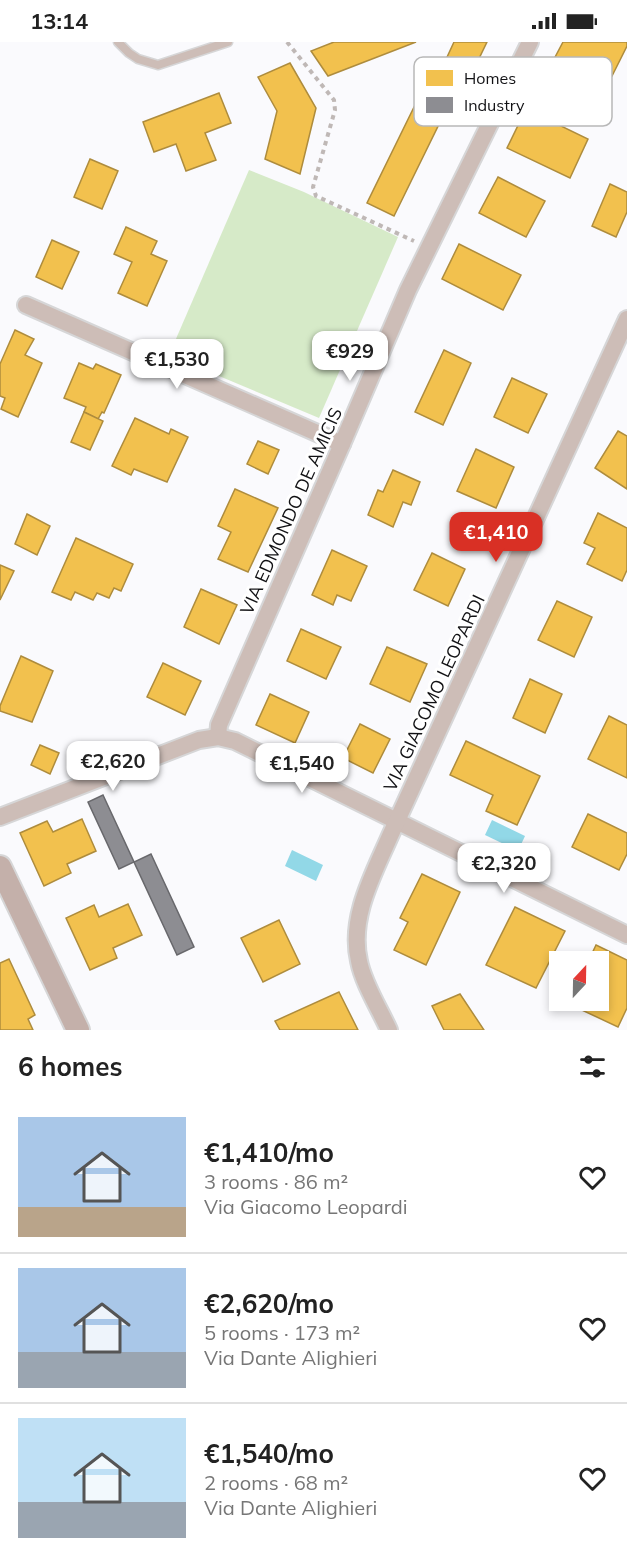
<!DOCTYPE html>
<html lang="en">
<head>
<meta charset="utf-8">
<style>
  :root { --surface:#fff; --page:#f2f2f2; --text:#222; --muted:#767676; --line:#e0e0e0; --accent:#d93025 }
  body { margin:0; font-family:Mulish,sans-serif; background:var(--page); color:var(--text); height:100vh; display:flex; flex-direction:column; font-size:22px; white-space:nowrap }
  * { box-sizing:border-box; margin:0 }
  p { font-size:20px; color:var(--muted) }
  .icon { flex:none; width:33px; height:33px; fill:none; stroke:currentColor; stroke-width:2; stroke-linecap:round; stroke-linejoin:round }
  .map { position:relative; height:988px; overflow:hidden }
  .sheet { display:flex; flex-direction:column; background:var(--surface); flex:1 }
  .sheet>* { flex:none }
  .needle { width:39px; rotate:22deg }
  .buttons { position:absolute; left:549px; top:909px; display:grid; gap:12px }
  .buttons a { display:grid; place-items:center; width:60px; height:60px; border-radius:0px; background:var(--surface); box-shadow:0 3px 9px #0003; font-size:30px }
  .price { position:absolute; translate:-50% -51px; padding:0 14px; border-radius:12px; background:#fff; color:#222; font-size:20px; line-height:39px; filter:drop-shadow(0 2px 3px #0008) }
  .price::after { content:''; position:absolute; left:50%; top:36px; width:18px; height:14px; margin-left:-9px; background:inherit; clip-path:polygon(0 0,100% 0,50% 100%) }
  .price.selected { background:var(--accent); color:#fff }
  ul { padding:0; list-style:none }
  li { display:flex; align-items:center; gap:18px; height:150px; padding:0 18px }
  li+li { border-top:2px solid var(--line) }
  li span { display:grid; place-items:center; flex:none; width:168px; height:120px; border-radius:0px; color:#555 }
  li>.icon { margin-inline-start:auto }
  span .icon { width:72px; height:72px; fill:#fffc; stroke-width:1 }
  li b { font-size:26px }
  h2 { display:flex; justify-content:space-between; align-items:center; height:72px; padding:0 18px; font-size:26px }
  .status { display:flex; justify-content:space-between; align-items:center; height:42px; padding:0 30px; background:var(--surface); direction:ltr }
  .status svg { height:16px; fill:currentColor }
  .map>svg:first-child { display:block }
  .green { fill:#d6eac8 }
  .water { fill:#92d8e7 }
  .homes { fill:#f2c14e; stroke:#ae8c3d; stroke-width:1.5 }
  .industry { fill:#8d8d92; stroke:#68686c; stroke-width:1.5 }
  .lines { fill:none; stroke-linecap:round; stroke-linejoin:round }
  .lane-casing { stroke:#d6d6d7; stroke-width:11 }
  .street-casing { stroke:#d6d6d7; stroke-width:20 }
  .secondary-casing { stroke:#d6d6d7; stroke-width:26 }
  .path { stroke:#bfb8b6; stroke-width:4; stroke-dasharray:4.5 4.5; stroke-linecap:butt }
  .lane { stroke:#cdbdb7; stroke-width:8 }
  .street { stroke:#cdbdb7; stroke-width:16 }
  .secondary { stroke:#c4b0aa; stroke-width:22 }
  .labels { text-anchor:middle; dominant-baseline:central; stroke-width:6; stroke-linejoin:round; paint-order:stroke }
  .street-label { font-size:18px; fill:#111114; stroke:#fff }
  .key { fill:#fff; stroke:#b8b8b8; stroke-width:1.5 }
  .key-label { font-size:16px; fill:#111114 }
</style>
</head>
<body>
<div class="status"><b>13:14</b><svg viewBox="0 0 49 12"><path d="M0 12V9h3v3zM5 12V6h3v6zM10 12V3h3v9zM15 12V0h3v12zM26 1h20v11H26zM47 4h2v5h-2z"/></svg></div>
<div class="map">
<svg width="627" height="988" viewBox="0 0 627 988">
  <rect width="100%" height="100%" fill="#fafafd"/>
  <path class="green" d="M 249,128 L 304,150 L 398,195 L 319,376 L 169,313 Z"/>
  <g class="water">
    <path d="M 492,778 L 525,794 L 518,809 L 485,793 Z"/>
    <path d="M 292,808 L 323,823 L 316,839 L 285,824 Z"/>
  </g>
  <g class="homes">
    <path d="M 334,0 L 416,0 L 328,34 L 311,9 Z"/>
    <path d="M 454,0 L 487,0 L 456,64 L 430,52 Z"/>
    <path d="M 563,0 L 627,0 L 627,4 L 612,34 L 582,18 L 576,31 L 583,35 L 573,56 L 542,40 Z"/>
    <path d="M 290,21 L 316,66 L 300,132 L 265,117 L 277,69 L 258,35 Z"/>
    <path d="M 219,51 L 231,81 L 205,91 L 216,118 L 186,129 L 176,102 L 154,110 L 143,80 Z"/>
    <path d="M 417,59 L 444,72 L 394,174 L 367,161 Z"/>
    <path d="M 526,67 L 588,97 L 570,136 L 507,106 Z"/>
    <path d="M 90,117 L 118,129 L 102,167 L 74,155 Z"/>
    <path d="M 498,135 L 545,159 L 526,195 L 479,171 Z"/>
    <path d="M 610,142 L 627,150 L 627,170 L 616,195 L 592,184 Z"/>
    <path d="M 126,185 L 157,199 L 151,212 L 167,219 L 147,264 L 118,251 L 132,220 L 114,212 Z"/>
    <path d="M 52,198 L 79,210 L 62,247 L 36,235 Z"/>
    <path d="M 459,202 L 521,233 L 503,268 L 442,237 Z"/>
    <path d="M 15,288 L 34,297 L 25,313 L 42,321 L 18,375 L 1,367 L 5,356 L 0,354 L 0,322 Z"/>
    <path d="M 444,308 L 471,321 L 443,383 L 415,370 Z"/>
    <path d="M 79,321 L 93,327 L 96,322 L 121,333 L 104,371 L 102,370 L 98,377 L 84,370 L 86,365 L 64,356 Z"/>
    <path d="M 512,336 L 547,352 L 528,391 L 494,375 Z"/>
    <path d="M 84,370 L 103,379 L 90,408 L 71,400 Z"/>
    <path d="M 135,376 L 169,392 L 171,387 L 188,395 L 167,440 L 134,427 L 131,433 L 112,424 Z"/>
    <path d="M 618,389 L 627,394 L 627,447 L 595,426 Z"/>
    <path d="M 258,399 L 279,408 L 268,432 L 247,422 Z"/>
    <path d="M 476,407 L 514,425 L 496,466 L 457,449 Z"/>
    <path d="M 393,428 L 420,440 L 411,463 L 403,460 L 393,485 L 368,473 L 378,448 L 383,450 Z"/>
    <path d="M 235,447 L 278,466 L 248,530 L 218,517 L 231,490 L 218,484 Z"/>
    <path d="M 598,471 L 627,486 L 627,528 L 622,539 L 587,522 L 595,506 L 584,501 Z"/>
    <path d="M 27,472 L 50,484 L 37,513 L 15,502 Z"/>
    <path d="M 76,496 L 133,522 L 121,549 L 114,546 L 109,556 L 97,551 L 93,558 L 75,550 L 71,558 L 52,550 Z"/>
    <path d="M 332,508 L 367,524 L 351,559 L 337,553 L 333,563 L 312,553 Z"/>
    <path d="M 432,511 L 465,527 L 448,564 L 414,548 Z"/>
    <path d="M 0,523 L 14,529 L 0,558 Z"/>
    <path d="M 201,547 L 237,563 L 219,602 L 184,585 Z"/>
    <path d="M 557,559 L 592,575 L 574,615 L 538,598 Z"/>
    <path d="M 301,587 L 341,605 L 326,637 L 287,619 Z"/>
    <path d="M 387,605 L 427,622 L 410,660 L 370,642 Z"/>
    <path d="M 21,614 L 53,629 L 32,680 L 0,669 L 0,664 Z"/>
    <path d="M 163,621 L 201,639 L 185,673 L 147,655 Z"/>
    <path d="M 530,637 L 562,652 L 545,691 L 513,676 Z"/>
    <path d="M 270,652 L 309,670 L 295,701 L 256,683 Z"/>
    <path d="M 609,674 L 627,683 L 627,736 L 588,717 Z"/>
    <path d="M 360,682 L 390,697 L 373,731 L 343,716 Z"/>
    <path d="M 466,699 L 540,734 L 517,783 L 486,769 L 493,753 L 450,733 Z"/>
    <path d="M 40,703 L 59,711 L 50,732 L 31,723 Z"/>
    <path d="M 588,772 L 627,791 L 627,812 L 619,828 L 572,805 Z"/>
    <path d="M 82,777 L 96,809 L 67,822 L 71,831 L 44,844 L 20,791 L 47,779 L 53,790 Z"/>
    <path d="M 422,832 L 460,850 L 426,923 L 394,908 L 408,880 L 400,876 Z"/>
    <path d="M 128,862 L 142,893 L 113,906 L 117,916 L 90,928 L 66,876 L 94,863 L 99,875 Z"/>
    <path d="M 515,865 L 565,889 L 536,946 L 486,923 Z"/>
    <path d="M 279,878 L 300,922 L 263,940 L 241,896 Z"/>
    <path d="M 596,903 L 627,918 L 627,966 L 618,985 L 567,961 L 568,958 L 598,958 L 598,920 L 588,920 Z"/>
    <path d="M 9,917 L 35,973 L 28,977 L 33,988 L 0,988 L 0,921 Z"/>
    <path d="M 339,950 L 358,988 L 280,988 L 275,979 Z"/>
    <path d="M 460,952 L 484,988 L 444,988 L 432,964 Z"/>
  </g>
  <g class="industry">
    <path d="M 103,753 L 134,820 L 119,827 L 88,760 Z"/>
    <path d="M 151,812 L 194,905 L 177,913 L 134,820 Z"/>
  </g>
  <g class="lines">
    <g class="lane-casing">
      <path id="lane" d="M 118,0 L 129,11 L 138,17 L 158,23 L 228,0"/>
    </g>
    <g class="street-casing">
      <g id="street">
        <path d="M 26,263 L 342,402"/>
        <path d="M 218,695 L 219,683 L 342,402 L 408,248 L 530,0"/>
        <path d="M 0,775 L 199,698 L 218,695 L 235,699 L 627,893"/>
        <path d="M 389,988 C 380,968 363,941 359,919 C 349,876 373,833 390,794 L 627,277"/>
      </g>
    </g>
    <g class="secondary-casing">
      <path id="secondary" d="M 0,825 L 78,988"/>
    </g>
    <path class="path" d="M 287,0 L 334,58 L 335,68 L 313,145 L 316,154 L 414,199"/>
    <use href="#lane" class="lane"/>
    <use href="#street" class="street"/>
    <use href="#secondary" class="secondary"/>
  </g>
  <g class="labels">
    <g class="street-label">
      <text transform="translate(291 469) rotate(-66)">VIA EDMONDO DE AMICIS</text>
      <text transform="translate(434 651) rotate(-65)">VIA GIACOMO LEOPARDI</text>
    </g>
  </g>
  <rect x="414" y="15" width="198" height="69" rx="9" class="key"/>
  <rect x="426" y="28" width="27" height="16" fill="#f2c14e"/>
  <rect x="426" y="55" width="27" height="16" fill="#8d8d92"/>
  <g class="key-label">
    <text x="464" y="42">Homes</text>
    <text x="464" y="69">Industry</text>
  </g>
</svg>
<div class="buttons">
<a><svg class="needle" viewBox="-14 -14 28 28"><path d="M0-13l5 13h-10z" fill="#e53935"/><path d="M0 13l5-13h-10z" fill="#767676"/></svg></a>
</div>
<b class="price" style="left:350px;top:340px">€929</b>
<b class="price" style="left:177px;top:348px">€1,530</b>
<b class="price selected" style="left:496px;top:521px">€1,410</b>
<b class="price" style="left:113px;top:750px">€2,620</b>
<b class="price" style="left:302px;top:752px">€1,540</b>
<b class="price" style="left:504px;top:852px">€2,320</b>
</div>
<section class="sheet">
<h2>6 homes<svg class="icon" aria-label="filters" viewBox="0 0 24 24"><path d="M4 7h16M4 17h16"/><circle cx="9" cy="7" r="2"/><circle cx="15" cy="17" r="2"/></svg></h2>
<ul>
<li><span style="background:linear-gradient(#a9c7e8 75%,#b9a48a 0)"><svg class="icon" aria-label="home" viewBox="0 0 24 24"><path d="M3 11l9-7 9 7M6 9v11h12V9"/></svg></span><div><b>€1,410/mo</b><p>3 rooms · 86 m²</p><p>Via Giacomo Leopardi</p></div><svg class="icon" aria-label="heart" viewBox="0 0 24 24"><path d="M12 20l-8-8c-3-5 5-10 8-4 3-6 11-1 8 4z"/></svg></li>
<li><span style="background:linear-gradient(#a9c7e8 70%,#9aa5b1 0)"><svg class="icon" aria-label="home" viewBox="0 0 24 24"><path d="M3 11l9-7 9 7M6 9v11h12V9"/></svg></span><div><b>€2,620/mo</b><p>5 rooms · 173 m²</p><p>Via Dante Alighieri</p></div><svg class="icon" aria-label="heart" viewBox="0 0 24 24"><path d="M12 20l-8-8c-3-5 5-10 8-4 3-6 11-1 8 4z"/></svg></li>
<li><span style="background:linear-gradient(#bfe0f5 70%,#9aa5b1 0)"><svg class="icon" aria-label="home" viewBox="0 0 24 24"><path d="M3 11l9-7 9 7M6 9v11h12V9"/></svg></span><div><b>€1,540/mo</b><p>2 rooms · 68 m²</p><p>Via Dante Alighieri</p></div><svg class="icon" aria-label="heart" viewBox="0 0 24 24"><path d="M12 20l-8-8c-3-5 5-10 8-4 3-6 11-1 8 4z"/></svg></li>
</ul>
</section>
</body>
</html>
